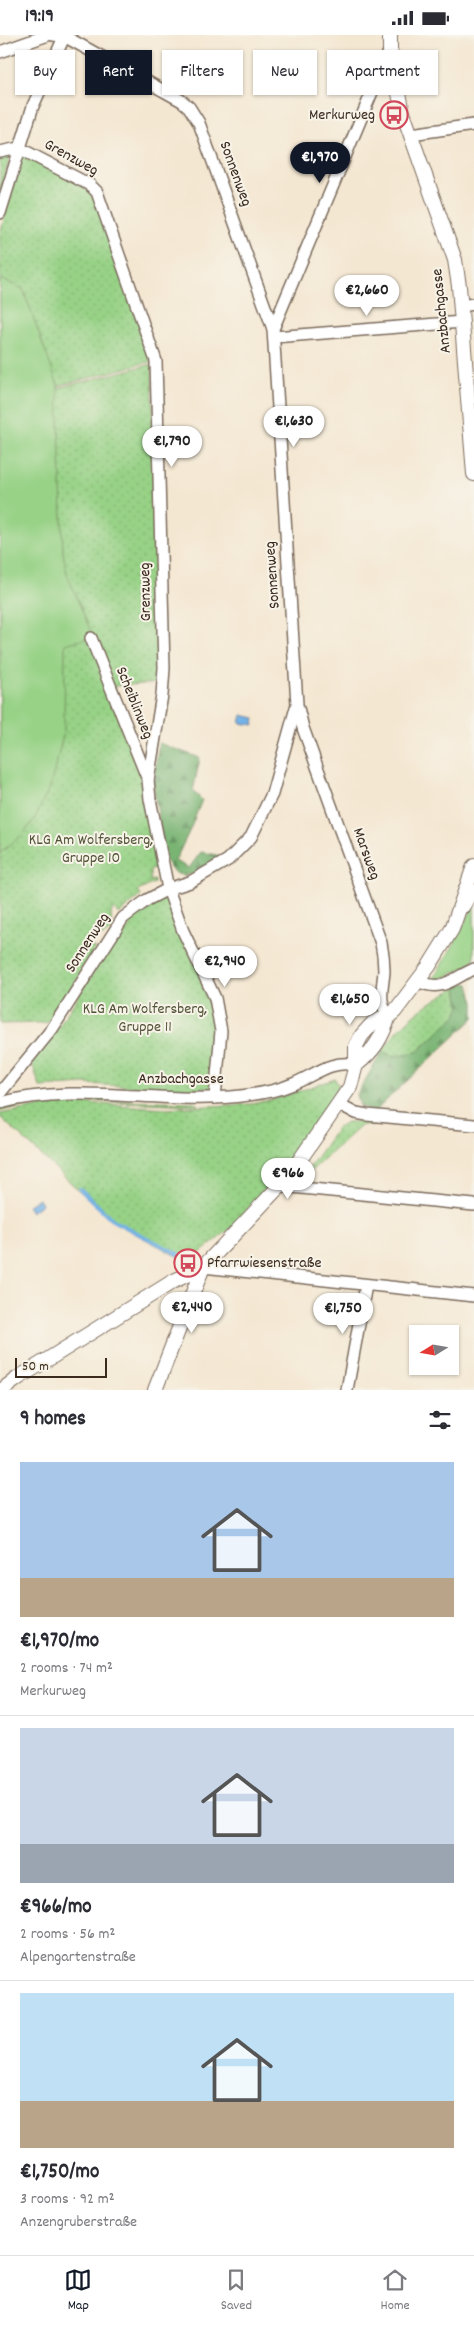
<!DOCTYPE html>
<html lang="en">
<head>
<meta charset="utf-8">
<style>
  :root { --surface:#fff; --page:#f7f7f7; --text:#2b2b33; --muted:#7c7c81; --line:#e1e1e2; --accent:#111827 }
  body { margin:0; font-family:Dekko,sans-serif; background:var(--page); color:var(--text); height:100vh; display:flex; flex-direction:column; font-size:19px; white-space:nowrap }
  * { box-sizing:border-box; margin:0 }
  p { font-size:16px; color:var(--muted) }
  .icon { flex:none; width:28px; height:28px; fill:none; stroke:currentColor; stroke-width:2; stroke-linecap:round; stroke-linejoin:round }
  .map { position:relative; height:1355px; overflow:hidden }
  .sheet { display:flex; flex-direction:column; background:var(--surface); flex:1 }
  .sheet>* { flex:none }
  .top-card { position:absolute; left:15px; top:15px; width:445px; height:45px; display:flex; gap:10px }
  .needle { width:32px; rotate:259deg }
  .buttons { position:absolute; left:409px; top:1290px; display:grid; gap:10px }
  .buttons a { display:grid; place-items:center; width:50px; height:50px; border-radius:0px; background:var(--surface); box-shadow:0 1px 4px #0004; font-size:25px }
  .scale { position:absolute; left:15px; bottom:12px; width:92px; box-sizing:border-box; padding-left:5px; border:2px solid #3b2a1e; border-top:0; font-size:14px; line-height:18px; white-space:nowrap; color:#3b2a1e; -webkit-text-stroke:4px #f7f3e8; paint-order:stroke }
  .price { position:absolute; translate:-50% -42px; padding:0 11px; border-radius:18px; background:#fff; color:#222; font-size:16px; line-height:32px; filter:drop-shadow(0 1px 2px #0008) }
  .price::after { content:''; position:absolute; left:50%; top:30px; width:15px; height:11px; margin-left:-8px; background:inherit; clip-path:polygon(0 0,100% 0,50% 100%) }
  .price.active { background:var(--accent); color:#fff }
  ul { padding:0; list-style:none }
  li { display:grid; align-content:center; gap:10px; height:265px; padding:0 20px }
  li+li { border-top:1px solid var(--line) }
  li span { display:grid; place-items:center; height:155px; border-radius:0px; color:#555 }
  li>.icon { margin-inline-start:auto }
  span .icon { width:90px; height:90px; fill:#fffc; stroke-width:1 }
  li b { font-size:21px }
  h2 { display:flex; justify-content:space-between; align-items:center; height:60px; padding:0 20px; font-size:21px }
  .tag { padding:0 18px; border-radius:0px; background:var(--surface); box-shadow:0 1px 4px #0004; font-size:18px; line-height:45px }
  .tag.active { background:var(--accent); color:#fff }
  .status { display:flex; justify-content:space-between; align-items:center; height:35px; padding:0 25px; background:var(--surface); direction:ltr }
  .status svg { height:14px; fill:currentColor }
  .tab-bar { display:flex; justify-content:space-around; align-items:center; height:70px; border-top:1px solid var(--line); background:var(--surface); font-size:14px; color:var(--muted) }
  .tab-bar a { display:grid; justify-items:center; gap:2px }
  .tab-bar .active { color:var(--accent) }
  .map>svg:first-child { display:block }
  .grass { fill:url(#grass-dots); stroke:#697e52 }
  .forest { fill:url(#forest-firs); stroke:#5a6f48 }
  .park { fill:#97d286; stroke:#697e52 }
  .water { fill:url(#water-ripples); stroke:#576e82 }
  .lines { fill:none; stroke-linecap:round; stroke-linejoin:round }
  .stream { stroke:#73b2e7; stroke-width:4 }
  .minor-casing { stroke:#7c6c5d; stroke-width:14 }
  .tertiary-casing { stroke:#7c6c5d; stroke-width:16 }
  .minor { stroke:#fff; stroke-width:11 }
  .tertiary { stroke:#fff; stroke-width:14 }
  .labels { text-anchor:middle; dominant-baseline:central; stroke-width:4; stroke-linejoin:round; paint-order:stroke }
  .poi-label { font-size:16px; fill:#3b2a1e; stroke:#f7f3e8; text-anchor:end }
  .street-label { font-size:16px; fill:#3b2a1e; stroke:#f7f3e8 }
  .park-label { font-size:16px; fill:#525438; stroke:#f7f3e8 }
</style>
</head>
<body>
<div class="status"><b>19:19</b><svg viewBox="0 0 49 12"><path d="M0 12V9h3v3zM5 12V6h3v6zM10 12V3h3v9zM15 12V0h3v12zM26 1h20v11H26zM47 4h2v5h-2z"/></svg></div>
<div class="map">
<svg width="474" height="1355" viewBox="0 0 474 1355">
  <defs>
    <pattern id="grass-dots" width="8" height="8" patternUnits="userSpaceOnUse" patternTransform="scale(1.25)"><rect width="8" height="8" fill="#97d286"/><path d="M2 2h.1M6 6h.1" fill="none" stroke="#83b473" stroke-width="1.8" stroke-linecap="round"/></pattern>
    <pattern id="forest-firs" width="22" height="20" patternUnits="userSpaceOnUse" patternTransform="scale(1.25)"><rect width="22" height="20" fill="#79b473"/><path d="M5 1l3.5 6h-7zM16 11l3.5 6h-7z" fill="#64935e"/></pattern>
    <pattern id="water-ripples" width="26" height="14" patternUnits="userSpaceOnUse" patternTransform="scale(1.25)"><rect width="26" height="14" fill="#73b2e7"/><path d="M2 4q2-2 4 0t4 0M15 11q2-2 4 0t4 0" fill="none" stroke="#6091bb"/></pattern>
  </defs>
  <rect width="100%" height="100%" fill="#f7f3e8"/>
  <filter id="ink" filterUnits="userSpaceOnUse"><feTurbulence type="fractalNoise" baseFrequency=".02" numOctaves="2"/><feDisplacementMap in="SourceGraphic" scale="10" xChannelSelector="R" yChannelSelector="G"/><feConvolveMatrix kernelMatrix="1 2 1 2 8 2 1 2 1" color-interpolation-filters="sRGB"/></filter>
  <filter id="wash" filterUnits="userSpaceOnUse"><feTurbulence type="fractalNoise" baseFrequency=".0096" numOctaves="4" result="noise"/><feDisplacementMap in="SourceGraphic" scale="20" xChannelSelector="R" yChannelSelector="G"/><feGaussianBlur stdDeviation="1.12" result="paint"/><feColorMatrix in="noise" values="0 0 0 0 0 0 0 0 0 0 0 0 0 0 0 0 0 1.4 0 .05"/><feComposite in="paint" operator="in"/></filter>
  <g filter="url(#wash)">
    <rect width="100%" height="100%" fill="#f4e7d2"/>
    <g class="grass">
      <path d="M 11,118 L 0,158 L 0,122 Z"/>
      <path d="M 22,118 L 88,155 L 97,164 L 152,326 L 58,351 L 58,353 L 152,329 L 160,648 L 114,651 L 138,728 L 158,834 L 150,835 L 150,846 L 154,845 L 154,848 L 138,856 L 141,861 L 119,879 L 113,874 C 109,880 113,887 111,894 C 108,902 93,902 87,908 L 95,914 L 54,984 L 45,988 L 0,989 L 0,199 Z"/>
      <path d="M 165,860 C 183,898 206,939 215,980 C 220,1003 216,1030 212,1053 L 182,1054 L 84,1049 L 40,1052 L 32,1028 L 56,996 L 120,896 L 125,897 L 130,890 L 130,886 L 142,874 Z"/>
      <path d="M 457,952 L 460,970 L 456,981 L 417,1017 L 394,1021 L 382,1017 C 401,986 426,969 457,952 Z"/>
      <path d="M 335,1044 L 339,1051 L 290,1125 L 230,1194 L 189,1227 L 113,1187 L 0,1082 L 0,1079 L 42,1071 L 84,1068 L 167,1073 L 251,1069 L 272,1065 Z"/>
      <path d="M 46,1063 L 195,1067 L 198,1070 L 70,1065 L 41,1067 L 0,1076 L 0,1073 Z"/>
      <path d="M 347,1087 L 374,1087 L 374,1091 L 361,1090 L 299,1147 L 338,1092 Z"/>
    </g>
    <g class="forest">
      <path d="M 159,708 L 200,723 L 193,756 L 202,765 L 189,797 L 175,826 L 189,833 L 201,817 L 217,820 L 221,824 C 202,835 177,854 165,824 L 153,749 Z"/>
      <path d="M 465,948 L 469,949 L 474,968 L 474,983 L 374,1077 L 360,1071 L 357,1059 L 382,1017 L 394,1021 L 417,1017 L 456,981 L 460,970 L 457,952 Z"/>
    </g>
    <g class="park">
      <path d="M 0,245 L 3,245 L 23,254 L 58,351 L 63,517 L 67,539 L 93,602 L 65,609 L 64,697 L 50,752 L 34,785 L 22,800 L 0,818 Z"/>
      <path d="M 474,869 L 474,924 L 466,932 L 437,946 L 432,945 L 453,911 Z"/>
    </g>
    <g class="water">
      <path d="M 242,680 L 255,683 L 254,690 L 240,688 Z"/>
      <path d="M 39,1163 L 42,1169 L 31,1177 L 27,1171 Z"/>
    </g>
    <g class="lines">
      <path class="stream" d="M 80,1154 L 114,1186 L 190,1225"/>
    </g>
  </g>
  <g filter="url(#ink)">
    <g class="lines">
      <g class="minor-casing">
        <g id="minor">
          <path d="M 0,17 L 48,0"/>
          <path d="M 411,99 L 474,90"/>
          <path d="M 0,117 L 19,113 L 90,150 L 97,157 L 156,326 L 164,633 L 162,660 L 148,745 L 150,764 L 168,854 L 183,896 L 215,963 L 221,996 L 215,1063"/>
          <path d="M 0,178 L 33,71 L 65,0"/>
          <path d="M 461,271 L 474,269"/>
          <path d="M 273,294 L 390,14"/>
          <path d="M 274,302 L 462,287"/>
          <path d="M 91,603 L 148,745"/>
          <path d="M 298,673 L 303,693 L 381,908 C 383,917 384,926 384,936 C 383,953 377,967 389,981"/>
          <path d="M 464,872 L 474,855"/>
          <path d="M 418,946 C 442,958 453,943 474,934"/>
          <path d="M 0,1058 L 52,994 L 123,883 L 147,865 L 168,854 L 190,847 L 228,825 L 251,802 L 272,759 L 297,669 L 273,294 L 199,88 L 189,72 L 182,66 L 64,1 L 53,0"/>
          <path d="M 0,1068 C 79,1047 161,1070 241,1061 C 259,1059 277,1056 293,1049 C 315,1040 332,1024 356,1030"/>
          <path d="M 339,1069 L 356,1078 L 367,1080 L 474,1090"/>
          <path d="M 281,1151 L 474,1170"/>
          <path d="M 203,1232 L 474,1261"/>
          <path d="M 347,1355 L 366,1250"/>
        </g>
      </g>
      <g class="tertiary-casing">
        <g id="tertiary">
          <path d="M 390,0 L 390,14 L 403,78 L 455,225 L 459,251 L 474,439"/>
          <path d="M 356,1030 C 374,1016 382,1003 389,981"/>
          <path d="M 2,1355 L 18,1343 L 172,1247 L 203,1232 L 288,1142 L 350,1052 L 356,1030 L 356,1011 L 362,1000 L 373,988 L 389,981 L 395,976 L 429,931 L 452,894 L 474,831"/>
          <path d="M 155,1355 L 203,1232"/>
        </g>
      </g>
      <use href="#minor" class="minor"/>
      <use href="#tertiary" class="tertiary"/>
    </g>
  </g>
  <defs>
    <g id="bus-ring" transform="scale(1.4375)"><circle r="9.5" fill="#f7f3e8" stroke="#d1495b" stroke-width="1.5"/><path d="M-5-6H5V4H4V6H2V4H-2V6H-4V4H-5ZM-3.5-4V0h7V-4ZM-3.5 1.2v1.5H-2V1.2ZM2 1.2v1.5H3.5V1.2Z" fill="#d1495b"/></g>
  </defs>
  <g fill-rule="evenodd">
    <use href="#bus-ring" x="394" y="80"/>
    <use href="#bus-ring" x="188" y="1228"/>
  </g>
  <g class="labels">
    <g class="poi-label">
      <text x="375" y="80">Merkurweg</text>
      <text x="207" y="1228" text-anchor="start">Pfarrwiesenstraße</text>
    </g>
    <g class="street-label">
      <text transform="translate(71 123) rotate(29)">Grenzweg</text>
      <text transform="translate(235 139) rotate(70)">Sonnenweg</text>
      <text transform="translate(442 276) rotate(-96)">Anzbachgasse</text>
      <text transform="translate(273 540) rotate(-94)">Sonnenweg</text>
      <text transform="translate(146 557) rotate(-91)">Grenzweg</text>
      <text transform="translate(134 668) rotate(68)">Scheiblinweg</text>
      <text transform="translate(366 819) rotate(70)">Marsweg</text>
      <text transform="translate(88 908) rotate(-57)">Sonnenweg</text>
      <text x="181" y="1044">Anzbachgasse</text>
    </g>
    <g class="park-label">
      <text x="91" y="805">KLG Am Wolfersberg,<tspan x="91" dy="18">Gruppe 10</tspan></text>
      <text x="145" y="974">KLG Am Wolfersberg,<tspan x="145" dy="18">Gruppe 11</tspan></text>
    </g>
  </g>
</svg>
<div class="buttons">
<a><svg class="needle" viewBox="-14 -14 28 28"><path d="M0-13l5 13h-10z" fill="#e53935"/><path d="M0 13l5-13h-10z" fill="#7c7c81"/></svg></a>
</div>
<div class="scale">50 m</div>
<b class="price active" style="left:320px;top:149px">€1,970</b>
<b class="price" style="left:367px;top:282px">€2,660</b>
<b class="price" style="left:294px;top:413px">€1,630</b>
<b class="price" style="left:172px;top:433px">€1,790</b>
<b class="price" style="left:225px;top:953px">€2,940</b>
<b class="price" style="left:350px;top:991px">€1,650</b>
<b class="price" style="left:288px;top:1165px">€966</b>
<b class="price" style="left:192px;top:1299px">€2,440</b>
<b class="price" style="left:343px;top:1300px">€1,750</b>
<div class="top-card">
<a class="tag">Buy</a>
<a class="tag active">Rent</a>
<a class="tag">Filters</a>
<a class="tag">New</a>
<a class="tag">Apartment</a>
</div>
</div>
<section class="sheet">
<h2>9 homes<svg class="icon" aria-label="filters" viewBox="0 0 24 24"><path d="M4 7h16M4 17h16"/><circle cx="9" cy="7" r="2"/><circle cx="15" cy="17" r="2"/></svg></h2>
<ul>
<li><span style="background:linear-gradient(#a9c7e8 75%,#b9a48a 0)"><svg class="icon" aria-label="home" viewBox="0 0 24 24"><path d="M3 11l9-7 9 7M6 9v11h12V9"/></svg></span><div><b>€1,970/mo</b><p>2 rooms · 74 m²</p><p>Merkurweg</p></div></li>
<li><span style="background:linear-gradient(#c9d6e8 75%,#9aa5b1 0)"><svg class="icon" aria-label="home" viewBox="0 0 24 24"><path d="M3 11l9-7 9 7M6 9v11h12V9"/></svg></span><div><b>€966/mo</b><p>2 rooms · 56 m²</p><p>Alpengartenstraße</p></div></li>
<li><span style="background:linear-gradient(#bfe0f5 70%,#b9a48a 0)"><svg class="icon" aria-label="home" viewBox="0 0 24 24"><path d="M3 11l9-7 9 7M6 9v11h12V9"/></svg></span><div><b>€1,750/mo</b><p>3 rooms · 92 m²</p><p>Anzengruberstraße</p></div></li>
</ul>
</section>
<nav class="tab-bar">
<a class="active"><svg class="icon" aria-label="map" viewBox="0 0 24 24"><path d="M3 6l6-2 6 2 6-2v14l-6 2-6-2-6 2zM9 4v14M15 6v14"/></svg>Map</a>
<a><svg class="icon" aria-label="saved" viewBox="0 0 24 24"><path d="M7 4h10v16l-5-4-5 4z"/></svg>Saved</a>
<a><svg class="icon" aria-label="home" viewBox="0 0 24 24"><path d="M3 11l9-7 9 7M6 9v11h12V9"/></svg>Home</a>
</nav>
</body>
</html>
